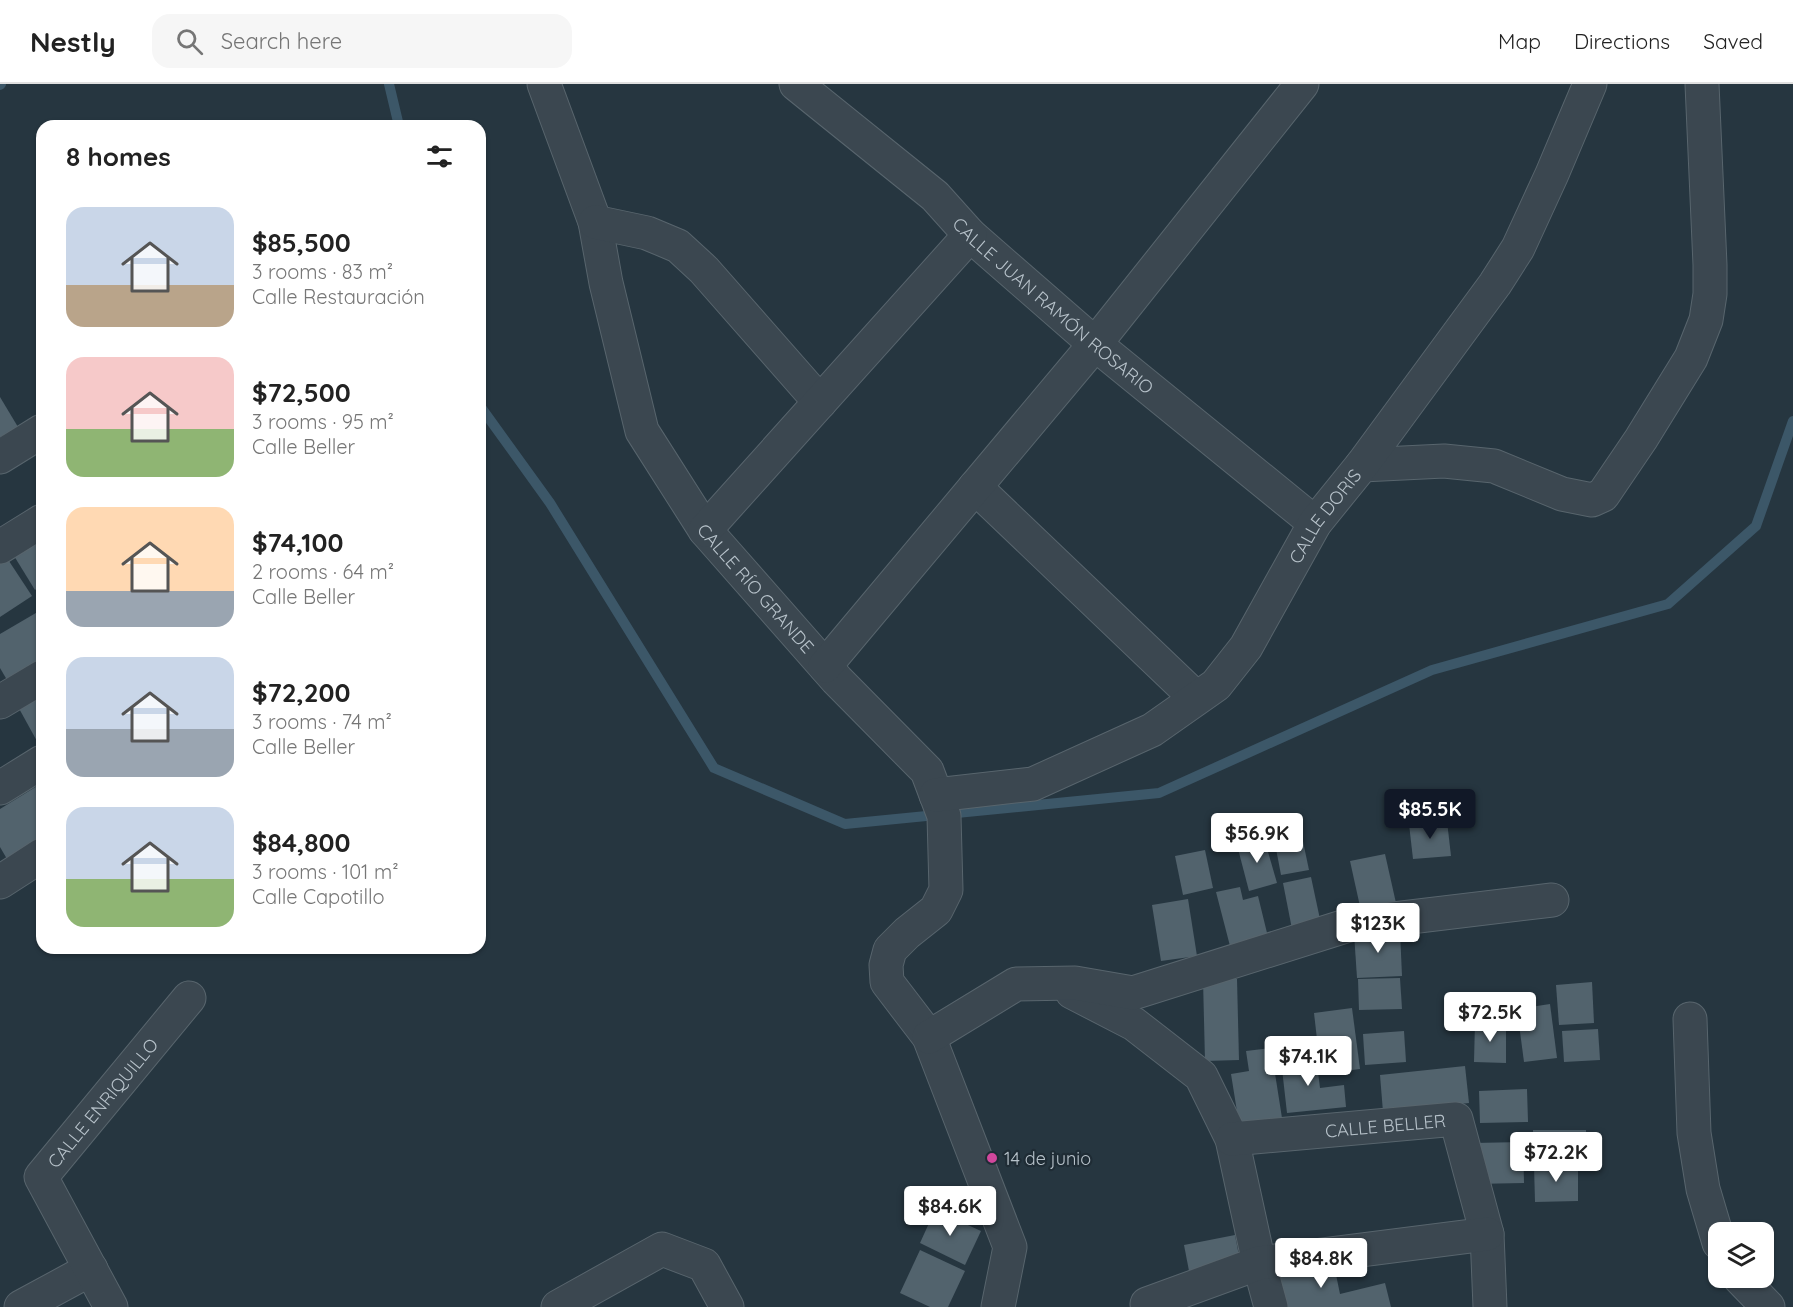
<!DOCTYPE html>
<html lang="en">
<head>
<meta charset="utf-8">
<style>
  :root { --surface:#fff; --page:#f6f6f6; --text:#222; --muted:#767676; --line:#e0e0e0; --accent:#111827 }
  body { margin:0; font-family:Quicksand,sans-serif; background:var(--page); color:var(--text); height:100vh; display:flex; flex-direction:column; font-size:22px; white-space:nowrap }
  * { box-sizing:border-box; margin:0 }
  p { font-size:20px; color:var(--muted) }
  .icon { flex:none; width:33px; height:33px; fill:none; stroke:currentColor; stroke-width:2; stroke-linecap:round; stroke-linejoin:round }
  .map { position:relative; flex:1; overflow:hidden }
  .drawer { position:absolute; left:36px; top:36px; width:450px; height:834px; display:flex; flex-direction:column; background:var(--surface); border-radius:18px; box-shadow:0 2px 4px #0004 }
  .drawer>* { flex:none }
  .tools { position:absolute; left:1708px; top:1138px; display:grid; gap:12px }
  .tools a { display:grid; place-items:center; width:66px; height:66px; border-radius:12px; background:var(--surface); box-shadow:0 2px 4px #0004; font-size:30px }
  .price { position:absolute; translate:-50% -51px; padding:0 14px; border-radius:6px; background:#fff; color:#222; font-size:20px; line-height:39px; filter:drop-shadow(0 2px 3px #0008) }
  .price::after { content:''; position:absolute; left:50%; top:36px; width:18px; height:14px; margin-left:-9px; background:inherit; clip-path:polygon(0 0,100% 0,50% 100%) }
  .price.selected { background:var(--accent); color:#fff }
  ul { padding:0; list-style:none }
  li { display:flex; align-items:center; gap:18px; height:150px; padding:0 30px }
  li span { display:grid; place-items:center; flex:none; width:168px; height:120px; border-radius:18px; color:#555 }
  li>.icon { margin-inline-start:auto }
  span .icon { width:72px; height:72px; fill:#fffc; stroke-width:1 }
  li b { font-size:26px }
  h2 { display:flex; justify-content:space-between; align-items:center; height:72px; padding:0 30px; font-size:26px }
  header { display:flex; align-items:center; gap:36px; box-sizing:border-box; height:84px; padding:0 30px; background:var(--surface); border-bottom:2px solid var(--line) }
  header strong { font-size:28px }
  nav { display:flex; gap:33px; margin-inline-start:auto; font-size:21px }
  .search { width:420px; height:54px; background:var(--page); display:flex; align-items:center; gap:15px; box-sizing:border-box; padding:0 21px; border-radius:18px; color:var(--muted); font-size:22px }
  .map>svg:first-child { display:block }
  .lines { fill:none; stroke-linecap:round; stroke-linejoin:round }
  .stream { stroke:#3c5768; stroke-width:10 }
  .building { fill:#52636d }
  .street-casing { stroke:#58656d; stroke-width:35 }
  .street { stroke:#3b4750; stroke-width:33 }
  .hotel-dot { fill:#d1479c; stroke:#1f2c35; stroke-width:2 }
  .labels { text-anchor:middle; dominant-baseline:central; stroke-width:4.5; stroke-linejoin:round; paint-order:stroke }
  .street-label { font-size:18px; fill:#b7c2ca; stroke:#1f2c35 }
  .poi-label { font-size:18px; fill:#b7c2ca; stroke:#1f2c35; text-anchor:start }
</style>
</head>
<body>
<header>
<strong>Nestly</strong>
<div class="search"><svg class="icon" aria-label="search" viewBox="0 0 24 24"><circle cx="10" cy="10" r="6"/><path d="M15 15l6 6"/></svg>Search here</div>
<nav><a>Map</a><a>Directions</a><a>Saved</a></nav>
</header>
<div class="map">
<svg width="1793" height="1223" viewBox="0 0 1793 1223">
  <rect width="100%" height="100%" fill="#263640"/>
  <g class="lines">
    <g class="stream">
      <path d="M 389,0 L 399,42"/>
      <path d="M 0,1 L 1,0"/>
      <path d="M 480,322 L 550,419 L 714,684 L 845,740 L 1159,709 L 1432,586 L 1668,520 L 1756,442 L 1793,337"/>
    </g>
  </g>
  <g class="building">
    <path d="M 0,313 L 18,343 L 0,353 Z"/>
    <path d="M 42,448 L 42,501 L 35,506 L 11,467 Z"/>
    <path d="M 5,471 L 32,512 L 0,533 L 0,475 Z"/>
    <path d="M 41,526 L 42,582 L 10,601 L 0,584 L 0,550 Z"/>
    <path d="M 42,604 L 42,656 L 38,659 L 16,619 Z"/>
    <path d="M 42,699 L 42,753 L 7,775 L 0,763 L 0,725 Z"/>
    <path d="M 1447,737 L 1451,772 L 1413,775 L 1409,740 Z"/>
    <path d="M 1301,748 L 1309,786 L 1281,791 L 1274,754 Z"/>
    <path d="M 1264,754 L 1277,799 L 1249,807 L 1237,761 Z"/>
    <path d="M 1205,766 L 1213,804 L 1183,811 L 1175,772 Z"/>
    <path d="M 1385,770 L 1396,819 L 1361,827 L 1350,777 Z"/>
    <path d="M 1311,793 L 1321,840 L 1292,845 L 1283,799 Z"/>
    <path d="M 1240,803 L 1243,816 L 1258,812 L 1268,853 L 1230,862 L 1216,808 Z"/>
    <path d="M 1188,815 L 1197,872 L 1161,877 L 1152,821 Z"/>
    <path d="M 1400,847 L 1402,892 L 1357,894 L 1354,849 Z"/>
    <path d="M 1400,894 L 1402,925 L 1359,926 L 1358,895 Z"/>
    <path d="M 1203,895 L 1237,895 L 1239,976 L 1205,977 Z"/>
    <path d="M 1592,898 L 1594,939 L 1559,941 L 1556,901 Z"/>
    <path d="M 1550,920 L 1557,974 L 1524,978 L 1517,925 Z"/>
    <path d="M 1352,924 L 1360,985 L 1321,990 L 1314,929 Z"/>
    <path d="M 1475,938 L 1506,939 L 1506,979 L 1474,978 Z"/>
    <path d="M 1598,945 L 1600,976 L 1564,978 L 1562,947 Z"/>
    <path d="M 1404,947 L 1406,978 L 1365,981 L 1363,950 Z"/>
    <path d="M 1271,964 L 1282,1034 L 1239,1040 L 1231,990 L 1249,987 L 1246,967 Z"/>
    <path d="M 1316,972 L 1320,1004 L 1344,1001 L 1346,1023 L 1287,1029 L 1281,976 Z"/>
    <path d="M 1465,982 L 1469,1019 L 1383,1028 L 1380,991 Z"/>
    <path d="M 1527,1005 L 1528,1038 L 1480,1039 L 1479,1007 Z"/>
    <path d="M 1533,1046 L 1586,1046 L 1587,1079 L 1534,1079 Z"/>
    <path d="M 1523,1058 L 1524,1099 L 1474,1100 L 1473,1059 Z"/>
    <path d="M 1578,1080 L 1578,1117 L 1535,1118 L 1534,1081 Z"/>
    <path d="M 935,1126 L 981,1147 L 965,1181 L 920,1159 Z"/>
    <path d="M 1235,1151 L 1241,1182 L 1190,1192 L 1184,1161 Z"/>
    <path d="M 920,1166 L 965,1187 L 948,1223 L 930,1223 L 900,1209 Z"/>
    <path d="M 1333,1176 L 1340,1210 L 1385,1199 L 1391,1223 L 1275,1223 L 1268,1189 Z"/>
  </g>
  <g class="lines">
    <g class="street-casing">
      <g id="street">
        <path id="s1" d="M 544,0 L 595,138 L 606,199 L 642,347 L 705,446 L 837,596 L 927,687 L 944,732 L 946,806 L 936,826 L 907,849 L 890,866 L 886,881 L 887,898 L 929,953 L 1010,1163 L 998,1223"/>
        <path id="s2" d="M 796,0 L 935,112 L 970,151 L 1095,260 L 1315,439"/>
        <path d="M 595,138 L 647,149 L 678,162 L 704,186 L 820,318"/>
        <path d="M 0,373 L 42,347"/>
        <path d="M 1362,381 L 1444,377 L 1494,382 L 1562,410 L 1592,416 L 1603,411 L 1641,355 L 1691,274 L 1706,236 L 1710,210 L 1710,181 L 1702,0"/>
        <path d="M 975,403 L 1196,614"/>
        <path d="M 705,446 L 970,151"/>
        <path d="M 0,463 L 42,437"/>
        <path d="M 825,582 L 1095,260 L 1302,0"/>
        <path d="M 0,618 L 42,593"/>
        <path d="M 0,704 L 42,678"/>
        <path id="s3" d="M 936,711 L 1033,700 L 1152,646 L 1216,601 L 1246,563 L 1315,439 L 1362,381 L 1495,200 L 1518,164 L 1552,90 L 1590,0"/>
        <path d="M 0,798 L 42,771"/>
        <path d="M 1072,908 L 1134,940 L 1201,992 L 1232,1055 L 1259,1179 L 1271,1223"/>
        <path d="M 1690,935 L 1694,1049 L 1703,1105 L 1719,1159"/>
        <path d="M 929,953 L 1016,900 L 1075,899 L 1133,909 L 1352,840 L 1552,816"/>
        <path id="s4" d="M 1232,1055 L 1456,1035 L 1487,1150 L 1490,1223"/>
        <path d="M 1740,1194 L 1768,1223"/>
        <path d="M 1147,1220 L 1259,1179 L 1487,1150"/>
        <path d="M 21,1223 L 91,1185"/>
        <path id="s5" d="M 111,1223 L 41,1093 L 189,914"/>
        <path d="M 558,1223 L 662,1165 L 704,1181 L 727,1223"/>
      </g>
    </g>
    <use href="#street" class="street"/>
  </g>
  <circle class="hotel-dot" cx="992" cy="1074" r="6"/>
  <g class="labels">
    <g class="street-label">
      <text stroke="none"><textPath href="#s2" startOffset="340">CALLE JUAN RAMÓN ROSARIO</textPath></text>
      <text stroke="none"><textPath href="#s3" startOffset="508">CALLE DORIS</textPath></text>
      <text stroke="none"><textPath href="#s1" startOffset="556">CALLE RÍO GRANDE</textPath></text>
      <text stroke="none"><textPath href="#s5" startOffset="244">CALLE ENRIQUILLO</textPath></text>
      <text stroke="none"><textPath href="#s4" startOffset="154">CALLE BELLER</textPath></text>
    </g>
    <g class="poi-label">
      <text x="1004" y="1074">14 de junio</text>
    </g>
  </g>
</svg>
<div class="tools">
<a><svg class="icon" aria-label="layers" viewBox="0 0 24 24"><path d="M12 4l9 5-9 5-9-5zM3 14l9 5 9-5"/></svg></a>
</div>
<b class="price selected" style="left:1430px;top:756px">$85.5K</b>
<b class="price" style="left:1257px;top:780px">$56.9K</b>
<b class="price" style="left:1378px;top:870px">$123K</b>
<b class="price" style="left:1490px;top:959px">$72.5K</b>
<b class="price" style="left:1308px;top:1003px">$74.1K</b>
<b class="price" style="left:1556px;top:1099px">$72.2K</b>
<b class="price" style="left:950px;top:1153px">$84.6K</b>
<b class="price" style="left:1321px;top:1205px">$84.8K</b>
<section class="drawer">
<h2>8 homes<svg class="icon" aria-label="filters" viewBox="0 0 24 24"><path d="M4 7h16M4 17h16"/><circle cx="9" cy="7" r="2"/><circle cx="15" cy="17" r="2"/></svg></h2>
<ul>
<li><span style="background:linear-gradient(#c9d6e8 65%,#b9a48a 0)"><svg class="icon" aria-label="home" viewBox="0 0 24 24"><path d="M3 11l9-7 9 7M6 9v11h12V9"/></svg></span><div><b>$85,500</b><p>3 rooms · 83 m²</p><p>Calle Restauración</p></div></li>
<li><span style="background:linear-gradient(#f6c9c9 60%,#8fb573 0)"><svg class="icon" aria-label="home" viewBox="0 0 24 24"><path d="M3 11l9-7 9 7M6 9v11h12V9"/></svg></span><div><b>$72,500</b><p>3 rooms · 95 m²</p><p>Calle Beller</p></div></li>
<li><span style="background:linear-gradient(#ffd9b3 70%,#9aa5b1 0)"><svg class="icon" aria-label="home" viewBox="0 0 24 24"><path d="M3 11l9-7 9 7M6 9v11h12V9"/></svg></span><div><b>$74,100</b><p>2 rooms · 64 m²</p><p>Calle Beller</p></div></li>
<li><span style="background:linear-gradient(#c9d6e8 60%,#9aa5b1 0)"><svg class="icon" aria-label="home" viewBox="0 0 24 24"><path d="M3 11l9-7 9 7M6 9v11h12V9"/></svg></span><div><b>$72,200</b><p>3 rooms · 74 m²</p><p>Calle Beller</p></div></li>
<li><span style="background:linear-gradient(#c9d6e8 60%,#8fb573 0)"><svg class="icon" aria-label="home" viewBox="0 0 24 24"><path d="M3 11l9-7 9 7M6 9v11h12V9"/></svg></span><div><b>$84,800</b><p>3 rooms · 101 m²</p><p>Calle Capotillo</p></div></li>
</ul>
</section>
</div>
</body>
</html>
